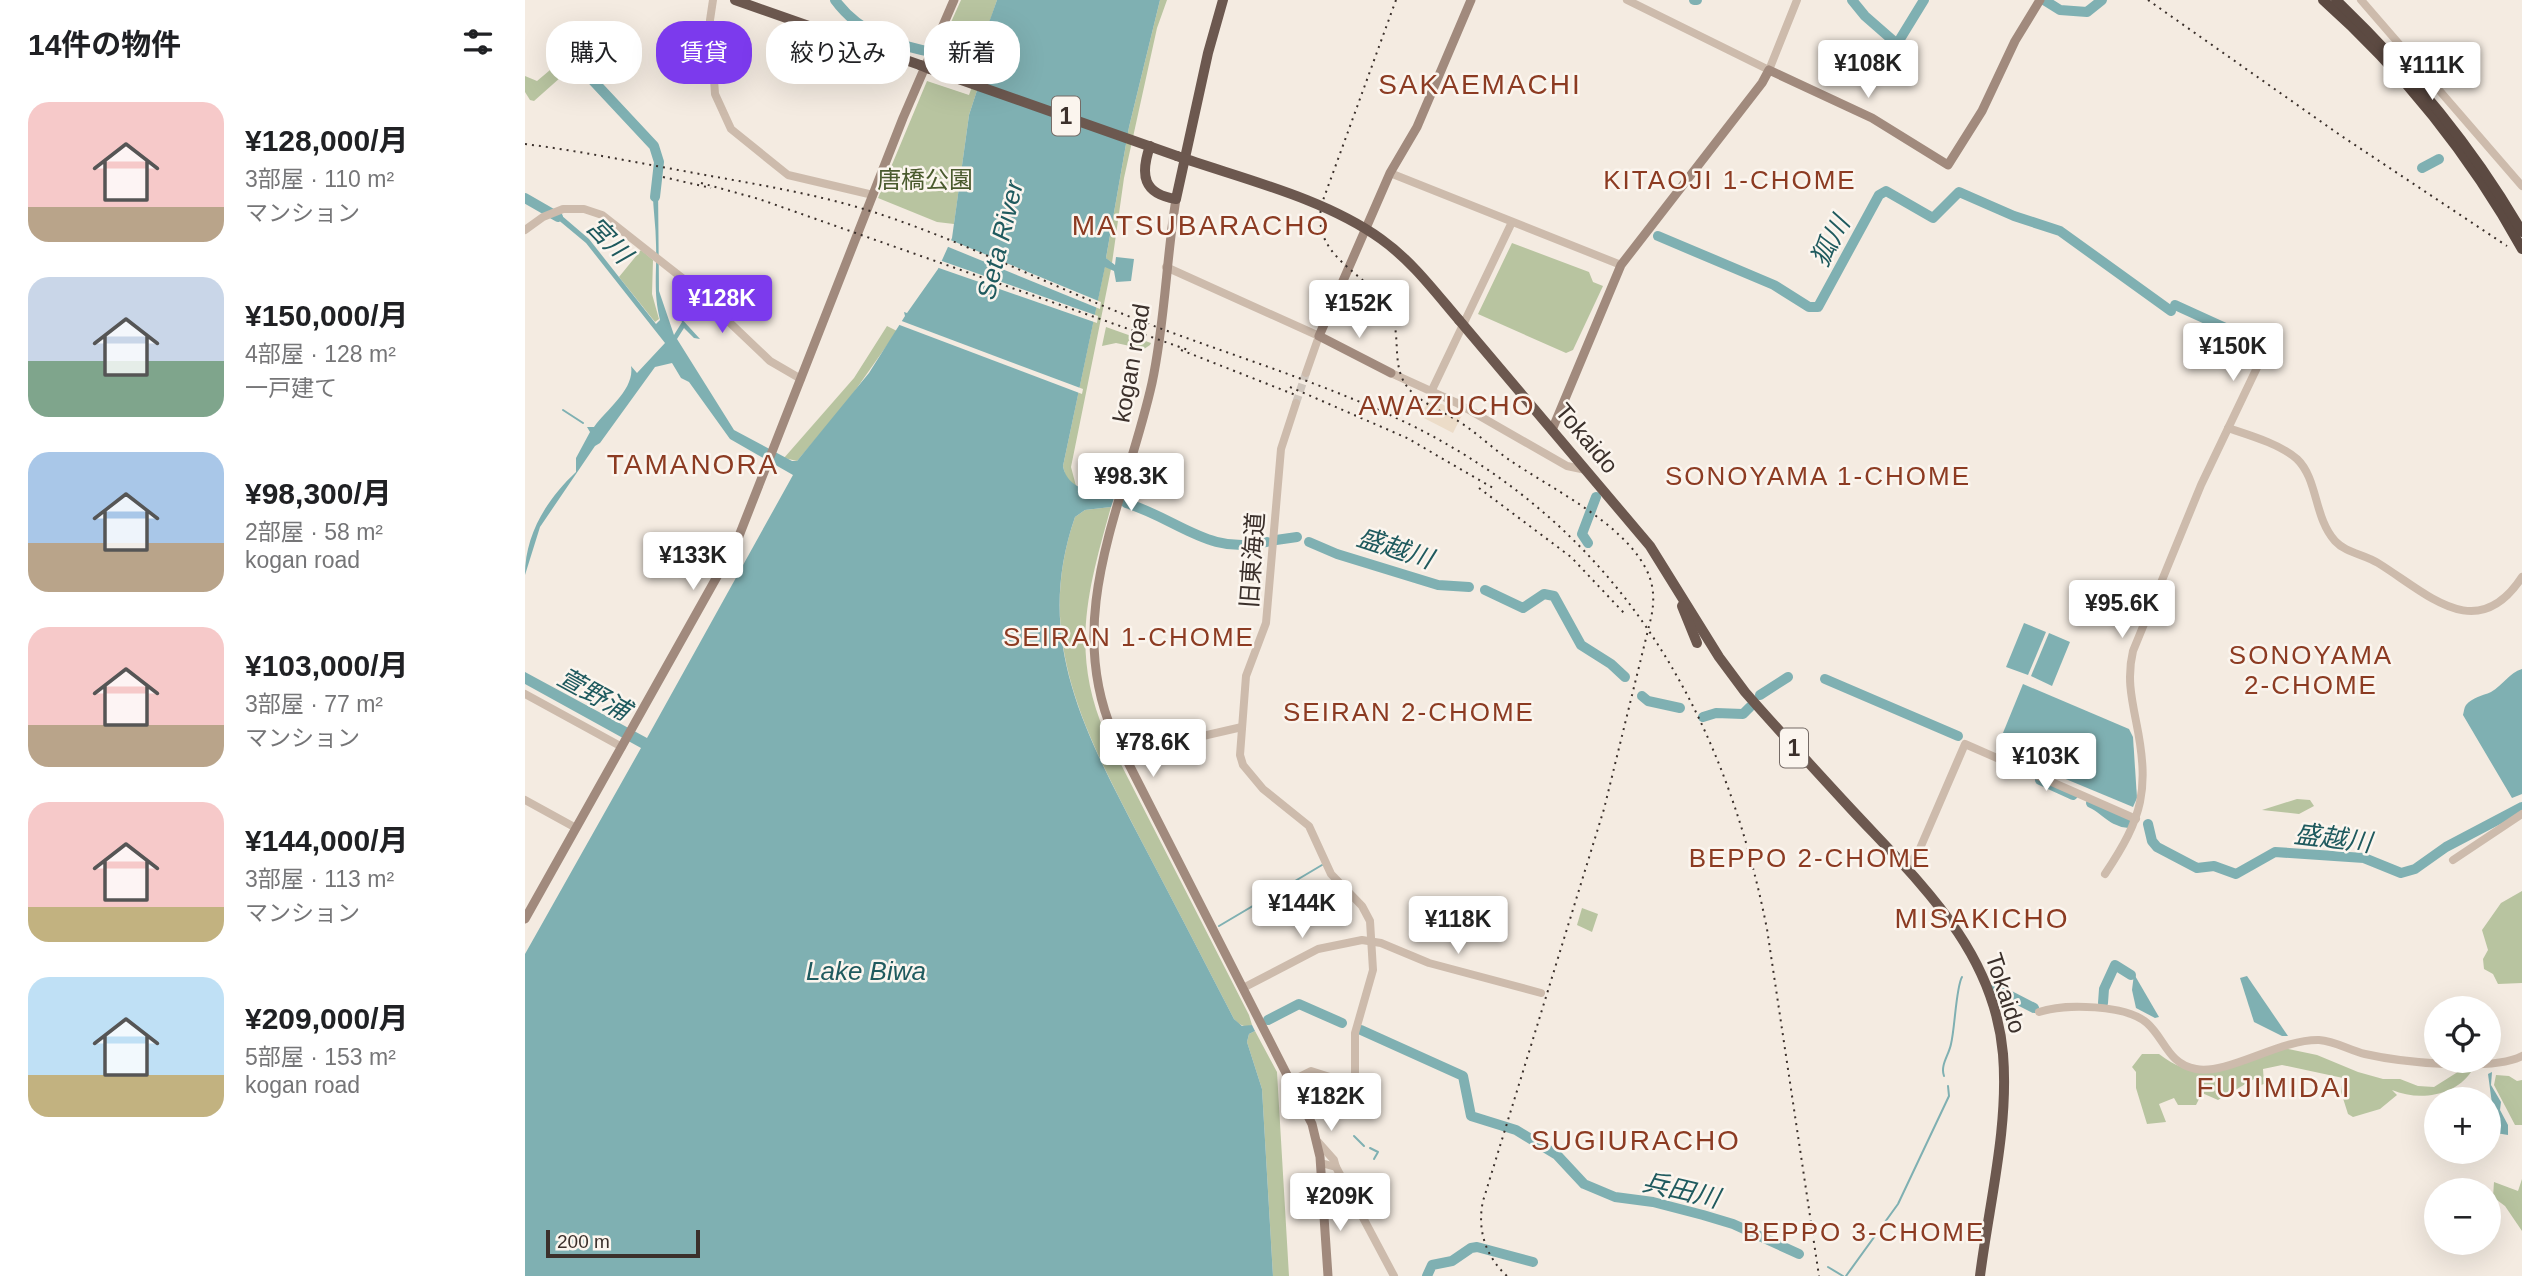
<!DOCTYPE html>
<html lang="ja">
<head>
<meta charset="utf-8">
<style>
  :root { --surface:#fff; --page:#f6f6f6; --text:#202124; --muted:#757577; --accent:#7c3aed }
  body { margin:0; font-family:Helvetica,"Noto Sans JP",sans-serif; background:var(--page); color:var(--text); height:100vh; display:flex; flex-direction:column; font-size:26px; white-space:nowrap }
  * { box-sizing:border-box; margin:0 }
  p { font-size:23px; color:var(--muted) }
  .icon { flex:none; width:38px; height:38px; fill:none; stroke:currentColor; stroke-width:2; stroke-linecap:round; stroke-linejoin:round }
  .map { position:relative; flex:1; overflow:hidden }
  .sheet { display:flex; flex-direction:column; background:var(--surface); width:525px }
  .sheet>* { flex:none }
  .guide { position:absolute; left:21px; top:21px; width:665px; height:63px; display:flex; gap:14px }
  .fabs { position:absolute; left:1899px; top:996px; display:grid; gap:14px }
  .fabs a { display:grid; place-items:center; width:77px; height:77px; border-radius:50%; background:var(--surface); box-shadow:0 7px 28px #0002; font-size:35px }
  .scale { position:absolute; left:21px; bottom:18px; width:154px; box-sizing:border-box; padding-left:7px; border:4px solid #3b302b; border-top:0; font-size:19px; line-height:24px; white-space:nowrap; color:#3b302b; -webkit-text-stroke:5px #fbf5ee; paint-order:stroke }
  .price { position:absolute; translate:-50% -60px; padding:0 16px; border-radius:7px; background:#fff; color:#222; font-size:23px; line-height:46px; filter:drop-shadow(0 2px 4px #0008) }
  .price::after { content:''; position:absolute; left:50%; top:42px; width:21px; height:16px; margin-left:-10px; background:inherit; clip-path:polygon(0 0,100% 0,50% 100%) }
  .price.current { background:var(--accent); color:#fff }
  ul { padding:0; list-style:none }
  li { display:flex; align-items:center; gap:21px; height:175px; padding:0 28px }
  li span { display:grid; place-items:center; flex:none; width:196px; height:140px; border-radius:21px; color:#555 }
  li>.icon { margin-inline-start:auto }
  span .icon { width:84px; height:84px; fill:#fffc; stroke-width:1 }
  li b { font-size:30px }
  h2 { display:flex; justify-content:space-between; align-items:center; height:84px; padding:0 28px; font-size:30px }
  .tag { padding:0 24px; border-radius:28px; background:var(--surface); box-shadow:0 7px 28px #0002; font-size:24px; line-height:63px }
  .tag.current { background:var(--accent); color:#fff }
  main { display:flex; flex:1; min-height:0 }
  .map>svg:first-child { display:block }
  .green { fill:#b8c4a0 }
  .plaza { fill:#ecdcc8 }
  .water { fill:#7fb0b2 }
  .pier { fill:#f4ebe1 }
  .lines { fill:none; stroke-linecap:round; stroke-linejoin:round }
  .stream { stroke:#7fb0b2; stroke-width:2 }
  .river { stroke:#7fb0b2; stroke-width:10 }
  .tertiary-tunnel { stroke:#cfc6bd; stroke-width:8; stroke-dasharray:8 4; stroke-linecap:butt }
  .tertiary { stroke:#cdbbac; stroke-width:8 }
  .secondary { stroke:#a18a7d; stroke-width:9 }
  .trunk { stroke:#6c584f; stroke-width:10 }
  .motorway { stroke:#5c4a42; stroke-width:10 }
  .rail { stroke:#3b302b; stroke-width:2; stroke-dasharray:2 5; stroke-linecap:butt }
  .trunk-bridge { stroke:#6c584f; stroke-width:10 }
  .labels { text-anchor:middle; dominant-baseline:central; stroke-width:5; stroke-linejoin:round; paint-order:stroke }
  .shield { fill:#fbf5ee; stroke:#756b66; stroke-width:2 }
  .shield-label { font-size:23px; font-weight:bold; fill:#3b302b }
  .park-label { font-size:24px; fill:#4a5a2e; stroke:#fbf5ee }
  .street-label { font-size:24px; fill:#3b302b; stroke:#fbf5ee }
  .neighbourhood-label { font-size:26px; letter-spacing:2px; fill:#8c3b22; stroke:#fbf5ee }
  .water-label { font-size:26px; font-style:italic; fill:#1f5a5e; stroke:#fbf5ee }
  .quarter-label { font-size:28px; letter-spacing:2px; fill:#8c3b22; stroke:#fbf5ee }
</style>
</head>
<body>
<main>
<section class="sheet">
<h2>14件の物件<svg class="icon" aria-label="filters" viewBox="0 0 24 24"><path d="M4 7h16M4 17h16"/><circle cx="9" cy="7" r="2"/><circle cx="15" cy="17" r="2"/></svg></h2>
<ul>
<li><span style="background:linear-gradient(#f6c9c9 75%,#b9a48a 0)"><svg class="icon" aria-label="home" viewBox="0 0 24 24"><path d="M3 11l9-7 9 7M6 9v11h12V9"/></svg></span><div><b>¥128,000/月</b><p>3部屋 · 110 m²</p><p>マンション</p></div></li>
<li><span style="background:linear-gradient(#c9d6e8 60%,#7fa58c 0)"><svg class="icon" aria-label="home" viewBox="0 0 24 24"><path d="M3 11l9-7 9 7M6 9v11h12V9"/></svg></span><div><b>¥150,000/月</b><p>4部屋 · 128 m²</p><p>一戸建て</p></div></li>
<li><span style="background:linear-gradient(#a9c7e8 65%,#b9a48a 0)"><svg class="icon" aria-label="home" viewBox="0 0 24 24"><path d="M3 11l9-7 9 7M6 9v11h12V9"/></svg></span><div><b>¥98,300/月</b><p>2部屋 · 58 m²</p><p>kogan road</p></div></li>
<li><span style="background:linear-gradient(#f6c9c9 70%,#b9a48a 0)"><svg class="icon" aria-label="home" viewBox="0 0 24 24"><path d="M3 11l9-7 9 7M6 9v11h12V9"/></svg></span><div><b>¥103,000/月</b><p>3部屋 · 77 m²</p><p>マンション</p></div></li>
<li><span style="background:linear-gradient(#f6c9c9 75%,#c2b280 0)"><svg class="icon" aria-label="home" viewBox="0 0 24 24"><path d="M3 11l9-7 9 7M6 9v11h12V9"/></svg></span><div><b>¥144,000/月</b><p>3部屋 · 113 m²</p><p>マンション</p></div></li>
<li><span style="background:linear-gradient(#bfe0f5 70%,#c2b280 0)"><svg class="icon" aria-label="home" viewBox="0 0 24 24"><path d="M3 11l9-7 9 7M6 9v11h12V9"/></svg></span><div><b>¥209,000/月</b><p>5部屋 · 153 m²</p><p>kogan road</p></div></li>
</ul>
</section>
<div class="map">
<svg width="1997" height="1276" viewBox="0 0 1997 1276">
  <rect width="100%" height="100%" fill="#f4ebe1"/>
  <g class="green">
    <path d="M 436,0 L 472,0 L 453,56 L 448,60 L 413,51 Z"/>
    <path d="M 635,0 L 642,0 L 632,28 L 599,178 L 587,263 L 581,258 L 604,127 Z"/>
    <path d="M 37,60 L 45,69 L 9,101 L 5,100 L 0,92 L 0,76 L 12,81 Z"/>
    <path d="M 427,62 L 453,69 L 457,75 L 444,115 L 429,224 L 412,222 L 353,198 L 402,81 L 444,95 L 451,75 L 426,66 Z"/>
    <path d="M 987,243 L 1064,272 L 1068,282 L 1078,286 L 1048,350 L 1041,353 L 953,314 Z"/>
    <path d="M 116,250 L 128,260 L 127,294 L 134,319 L 130,322 L 94,277 Z"/>
    <path d="M 580,266 L 586,269 L 546,467 L 551,486 L 541,478 L 538,466 Z"/>
    <path d="M 362,326 L 372,331 L 322,402 L 272,461 L 259,458 L 329,378 Z"/>
    <path d="M 581,327 L 626,343 L 625,345 L 619,349 L 591,343 L 577,346 Z"/>
    <path d="M 586,507 C 563,589 545,651 580,733 L 724,1015 L 727,1025 C 719,1028 715,1025 709,1019 C 679,961 649,903 618,844 C 563,737 507,641 550,517 L 560,510 Z"/>
    <path d="M 1772,799 L 1785,800 L 1789,806 L 1774,814 L 1737,810 Z"/>
    <path d="M 1997,891 L 1997,983 L 1973,984 L 1968,974 L 1959,969 L 1958,959 L 1963,950 L 1957,930 L 1976,903 Z"/>
    <path d="M 1057,908 L 1073,914 L 1067,932 L 1052,925 Z"/>
    <path d="M 730,1031 L 752,1072 L 764,1276 L 748,1276 L 737,1089 L 722,1042 L 724,1034 Z"/>
    <path d="M 1758,1048 L 1792,1055 L 1833,1072 L 1858,1079 L 1875,1079 L 1893,1086 L 1909,1087 L 1939,1068 L 1946,1072 C 1929,1097 1893,1101 1867,1090 L 1872,1095 L 1855,1109 L 1828,1117 L 1823,1114 L 1816,1092 L 1818,1078 L 1757,1065 L 1738,1069 L 1739,1084 L 1733,1086 L 1729,1079 L 1693,1100 L 1677,1093 L 1671,1105 L 1653,1105 L 1649,1098 L 1634,1104 L 1641,1122 L 1622,1124 L 1611,1088 L 1611,1072 L 1607,1067 L 1617,1054 L 1634,1054 C 1677,1088 1711,1064 1758,1048 Z"/>
    <path d="M 1971,1075 L 1984,1076 L 1992,1081 L 1997,1080 L 1997,1125 L 1990,1125 L 1969,1085 Z"/>
    <path d="M 1997,1179 L 1997,1231 L 1980,1206 L 1968,1197 L 1969,1182 L 1993,1191 Z"/>
  </g>
  <path class="plaza" d="M 903,402 L 917,404 L 937,415 L 928,433 L 895,416 Z"/>
  <g class="water">
    <path d="M 472,0 L 635,0 L 604,127 L 581,258 L 590,265 L 591,257 L 609,259 L 606,281 L 591,282 L 589,271 L 580,267 L 538,466 C 542,490 569,492 589,498 L 586,507 L 560,510 L 550,517 C 507,641 562,736 618,844 C 649,903 679,961 709,1019 L 717,1026 L 727,1025 L 730,1031 L 724,1034 L 722,1042 L 737,1089 L 748,1276 L 0,1276 L 0,954 L 116,748 L 0,684 L 0,672 L 122,738 L 268,475 L 205,439 L 164,382 L 156,378 L 147,363 L 130,367 L 75,443 L 70,446 L 15,527 L 0,575 C 0,535 21,500 51,472 L 51,458 L 65,432 L 62,427 L 69,427 C 82,409 110,389 106,366 L 112,373 L 140,343 L 61,243 L 31,218 L 36,215 L 64,239 L 131,324 L 135,320 C 128,291 132,274 131,244 C 131,224 127,204 128,184 L 133,185 L 134,291 L 149,335 L 157,322 L 154,316 L 175,339 L 169,338 L 159,328 L 152,339 L 209,430 L 267,461 L 272,461 L 344,373 L 380,316 L 379,312 L 382,313 L 413,269 L 427,238 L 444,115 L 457,75 L 453,69 L 408,56 L 410,50 L 446,61 L 451,59 Z"/>
    <path d="M 1499,623 L 1521,632 L 1503,675 L 1481,667 Z"/>
    <path d="M 1524,633 L 1545,642 L 1527,686 L 1506,676 Z"/>
    <path d="M 1997,669 L 1997,794 L 1987,798 L 1938,715 C 1939,711 1939,708 1941,705 C 1948,697 1957,696 1966,692 C 1978,685 1984,673 1997,669 Z"/>
    <path d="M 1498,684 L 1604,729 L 1608,737 L 1612,798 L 1608,807 L 1471,750 Z"/>
    <path d="M 1609,974 L 1634,1017 L 1630,1018 L 1611,1008 L 1607,990 Z"/>
    <path d="M 1722,976 L 1763,1036 L 1757,1036 L 1729,1022 L 1715,978 Z"/>
    <path d="M 1967,1072 L 1966,1085 L 1976,1102 L 1975,1110 L 1983,1125 L 1983,1135 L 1971,1133 L 1963,1074 Z"/>
  </g>
  <g class="pier">
    <path d="M 423,239 L 576,302 L 575,309 L 421,246 Z"/>
    <path d="M 414,260 L 573,316 L 572,323 L 411,267 Z"/>
    <path d="M 374,320 L 558,389 L 557,394 L 372,324 Z"/>
  </g>
  <g class="lines">
    <g class="stream">
      <path d="M 38,410 L 58,423"/>
      <path d="M 694,926 L 797,865"/>
      <path d="M 1419,1076 C 1415,1065 1424,1055 1426,1044 C 1430,1028 1431,987 1437,977"/>
      <path d="M 829,1136 L 839,1146"/>
      <path d="M 845,1148 L 853,1152 L 849,1159"/>
      <path d="M 1303,1267 L 1318,1276"/>
      <path d="M 1321,1276 L 1373,1204 L 1424,1096 L 1423,1086"/>
    </g>
    <g class="river">
      <path d="M 310,0 C 335,34 372,46 412,53"/>
      <path d="M 1169,0 L 1172,0"/>
      <path d="M 1327,0 L 1340,16 L 1372,44 L 1399,0"/>
      <path d="M 1519,0 L 1535,10 L 1562,12 L 1577,0"/>
      <path d="M 45,56 L 129,146 L 134,162 L 130,197"/>
      <path d="M 1897,168 L 1914,159"/>
      <path d="M 0,198 L 33,217"/>
      <path d="M 1133,236 L 1249,285 L 1284,307 L 1293,307 L 1354,195 L 1361,191 L 1408,218 L 1434,192 L 1489,216 L 1535,231 L 1646,311"/>
      <path d="M 1650,305 L 1729,341 L 1738,339"/>
      <path d="M 601,503 C 655,520 684,556 742,542"/>
      <path d="M 751,540 L 772,537"/>
      <path d="M 784,542 L 812,554 L 913,585 L 944,587"/>
      <path d="M 1063,543 L 1057,534 L 1071,497"/>
      <path d="M 960,590 L 998,608 L 1019,594 L 1029,596 L 1056,645 L 1086,664 L 1100,677"/>
      <path d="M 1300,679 L 1433,736"/>
      <path d="M 1235,695 L 1263,677"/>
      <path d="M 1117,696 L 1123,701 L 1155,708"/>
      <path d="M 1178,717 L 1191,713 L 1218,714 L 1225,707"/>
      <path d="M 1515,780 L 1548,795"/>
      <path d="M 1566,803 C 1580,809 1587,822 1604,823"/>
      <path d="M 1623,824 L 1627,841 L 1632,847 L 1672,868 L 1689,866 L 1711,874 L 1750,852 L 1839,858 L 1876,873 L 1890,869 L 1921,847 L 1997,807"/>
      <path d="M 1470,988 L 1509,1008"/>
      <path d="M 1578,1003 L 1579,989 L 1590,965 L 1606,975"/>
      <path d="M 743,1020 L 774,1004 L 817,1023"/>
      <path d="M 836,1030 L 938,1076 L 946,1116 L 991,1130 L 1032,1155 L 1059,1184 L 1090,1197 L 1128,1202 L 1178,1215 L 1208,1224 L 1274,1254"/>
      <path d="M 902,1276 L 907,1265 L 927,1261 L 946,1248 L 952,1247 L 1008,1262"/>
    </g>
    <path class="tertiary-tunnel" d="M 771,403 L 781,373"/>
    <g class="tertiary">
      <path d="M 188,0 L 185,20 L 190,94 L 206,129 L 263,175 L 348,195"/>
      <path d="M 1102,0 L 1244,70 L 1272,0"/>
      <path d="M 1836,0 L 1997,186"/>
      <path d="M 865,173 L 1096,265"/>
      <path d="M 0,230 L 18,217 L 38,209 L 59,209 L 77,215 L 161,281 L 245,361 L 276,379"/>
      <path d="M 641,267 L 794,336 L 781,373"/>
      <path d="M 866,373 L 932,403 L 1042,466 L 1061,470"/>
      <path d="M 906,392 L 987,222"/>
      <path d="M 1703,428 C 1724,435 1755,444 1772,459 C 1793,479 1789,518 1810,541 C 1821,553 1839,554 1853,563 C 1903,594 1952,646 1997,577"/>
      <path d="M 0,694 L 97,747"/>
      <path d="M 602,761 L 643,744 L 717,727"/>
      <path d="M 0,800 L 51,828"/>
      <path d="M 1928,860 L 1997,814"/>
      <path d="M 1381,867 L 1393,853 L 1440,744 L 1611,819"/>
      <path d="M 1580,874 C 1618,817 1625,790 1611,721 C 1606,696 1602,676 1608,651 L 1676,485 L 1739,353"/>
      <path d="M 718,988 L 793,949 L 837,940 L 856,943 L 904,963 L 1016,993"/>
      <path d="M 1514,1012 C 1539,1003 1602,1005 1622,1023 C 1640,1039 1643,1064 1671,1069 C 1703,1075 1755,1039 1794,1040 C 1810,1041 1824,1050 1840,1054 C 1875,1062 1966,1072 1997,1056"/>
      <path d="M 766,1081 L 786,1071 L 830,1085 L 830,1033 L 848,970 L 845,921 L 837,906 L 806,874 L 784,826 L 738,789 L 718,765 L 715,755 L 721,676 L 741,623 L 756,449 L 771,403"/>
      <path d="M 793,1142 L 809,1160 L 811,1167"/>
      <path d="M 796,1163 L 811,1167 L 869,1276"/>
    </g>
    <g class="secondary">
      <path d="M 651,199 C 641,260 640,323 627,383 C 601,500 537,614 588,733 L 787,1124 L 795,1157 L 803,1276"/>
      <path d="M 866,373 L 794,336 L 865,173 L 892,127 L 946,0"/>
      <path d="M 1027,430 L 1096,265 L 1237,83 L 1244,70 L 1347,118 L 1423,165 L 1457,111 L 1490,41 L 1515,0"/>
      <path d="M 0,919 L 212,541 L 378,118 L 429,0"/>
    </g>
    <g class="trunk">
      <path d="M 210,0 L 395,65"/>
      <path d="M 405,69 L 652,156"/>
      <path d="M 625,146 C 615,175 618,194 651,199 L 683,53 L 698,0"/>
      <path d="M 934,320 L 1125,546 L 1194,657 L 1220,692 C 1255,732 1291,771 1327,810 C 1394,882 1469,950 1478,1054 C 1484,1127 1464,1204 1455,1276"/>
      <path d="M 1157,606 L 1172,643"/>
    </g>
    <g class="motorway">
      <path d="M 1798,0 C 1877,70 1946,157 1997,249"/>
      <path d="M 1811,0 C 1883,69 1947,145 1997,232"/>
    </g>
    <g class="rail">
      <path d="M 871,0 L 797,203 C 785,255 836,270 861,304 C 880,330 863,365 884,389 C 896,403 917,411 933,421 C 951,432 966,447 983,459 C 1025,488 1095,521 1120,567 C 1129,583 1130,600 1126,618 L 1079,809 L 958,1201 C 952,1229 960,1256 982,1276"/>
      <path d="M 1623,0 L 1815,135 L 1982,246"/>
      <path d="M 0,144 C 55,151 109,162 164,172 C 223,183 283,192 342,210 C 429,237 513,280 598,314 C 693,352 794,380 886,425 C 1093,528 1198,708 1242,929 L 1294,1276"/>
      <path d="M 138,177 L 186,188"/>
      <path d="M 176,183 L 234,199 L 666,351"/>
      <path d="M 656,350 L 773,396"/>
      <path d="M 765,387 L 882,438 L 968,488"/>
      <path d="M 954,488 L 1046,557 L 1099,613"/>
    </g>
    <g class="trunk-bridge">
      <path d="M 395,65 L 405,69"/>
      <path d="M 652,156 C 718,179 799,198 856,239 C 887,261 910,292 934,320"/>
    </g>
  </g>
  <g class="labels">
    <g class="shield">
      <rect x="527" y="96.5" width="28" height="39" rx="5"/>
      <rect x="1255" y="728.5" width="28" height="39" rx="5"/>
    </g>
    <g class="shield-label">
      <text x="541" y="116">1</text>
      <text x="1269" y="748">1</text>
    </g>
    <g class="park-label">
      <text x="400" y="179">唐橋公園</text>
    </g>
    <g class="street-label">
      <text transform="translate(606 363) rotate(-80)">kogan road</text>
      <text transform="translate(1062 438) rotate(50)">Tokaido</text>
      <text transform="translate(727 560) rotate(-86)">旧東海道</text>
      <text transform="translate(1481 993) rotate(72)">Tokaido</text>
    </g>
    <g class="neighbourhood-label">
      <text x="1205" y="180">KITAOJI 1-CHOME</text>
      <text x="1293" y="476">SONOYAMA 1-CHOME</text>
      <text x="604" y="637">SEIRAN 1-CHOME</text>
      <text x="1786" y="655">SONOYAMA<tspan x="1786" dy="30">2-CHOME</tspan></text>
      <text x="884" y="712">SEIRAN 2-CHOME</text>
      <text x="1285" y="858">BEPPO 2-CHOME</text>
      <text x="1339" y="1232">BEPPO 3-CHOME</text>
    </g>
    <g class="water-label">
      <text transform="translate(84 240) rotate(46)">宮川</text>
      <text transform="translate(475 240) rotate(-76)">Seta River</text>
      <text transform="translate(1305 241) rotate(-62)">狐川</text>
      <text transform="translate(870 548) rotate(18)">盛越川</text>
      <text transform="translate(69 694) rotate(29)">萱野浦</text>
      <text transform="translate(1808 838) rotate(7)">盛越川</text>
      <text x="341" y="971">Lake Biwa</text>
      <text transform="translate(1156 1190) rotate(13)">兵田川</text>
    </g>
    <g class="quarter-label">
      <text x="955" y="84">SAKAEMACHI</text>
      <text x="676" y="225">MATSUBARACHO</text>
      <text x="922" y="405">AWAZUCHO</text>
      <text x="168" y="464">TAMANORA</text>
      <text x="1457" y="918">MISAKICHO</text>
      <text x="1749" y="1087">FUJIMIDAI</text>
      <text x="1111" y="1140">SUGIURACHO</text>
    </g>
  </g>
</svg>
<div class="fabs">
<a><svg class="icon" aria-label="locate" viewBox="0 0 24 24"><circle cx="12" cy="12" r="6"/><path d="M12 2v4M12 18v4M2 12h4M18 12h4"/></svg></a>
<a>+</a>
<a>−</a>
</div>
<div class="scale">200 m</div>
<b class="price" style="left:1343px;top:100px">¥108K</b>
<b class="price" style="left:1907px;top:102px">¥111K</b>
<b class="price current" style="left:197px;top:335px">¥128K</b>
<b class="price" style="left:834px;top:340px">¥152K</b>
<b class="price" style="left:1708px;top:383px">¥150K</b>
<b class="price" style="left:606px;top:513px">¥98.3K</b>
<b class="price" style="left:168px;top:592px">¥133K</b>
<b class="price" style="left:1597px;top:640px">¥95.6K</b>
<b class="price" style="left:628px;top:779px">¥78.6K</b>
<b class="price" style="left:1521px;top:793px">¥103K</b>
<b class="price" style="left:777px;top:940px">¥144K</b>
<b class="price" style="left:933px;top:956px">¥118K</b>
<b class="price" style="left:806px;top:1133px">¥182K</b>
<b class="price" style="left:815px;top:1233px">¥209K</b>
<div class="guide">
<a class="tag">購入</a>
<a class="tag current">賃貸</a>
<a class="tag">絞り込み</a>
<a class="tag">新着</a>
</div>
</div>
</main>
</body>
</html>
